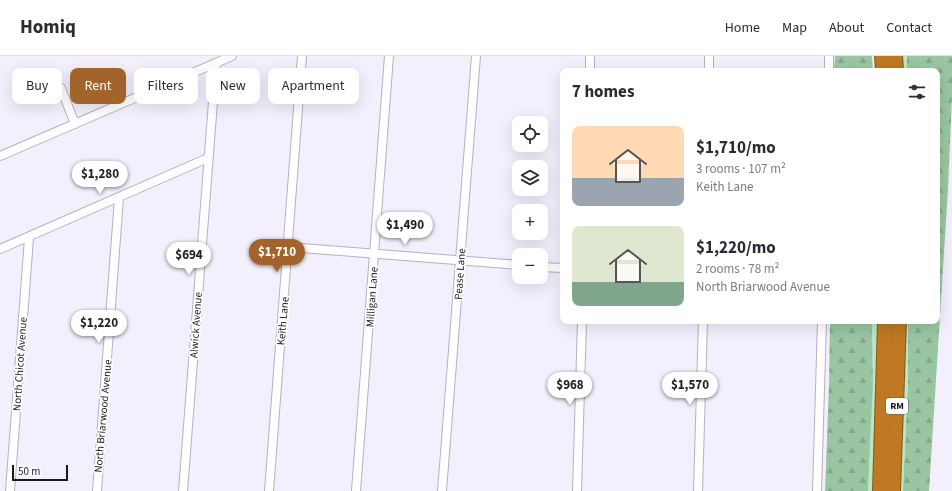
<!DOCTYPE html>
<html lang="en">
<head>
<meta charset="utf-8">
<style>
  :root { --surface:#fff; --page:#f7f7f7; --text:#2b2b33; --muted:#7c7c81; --line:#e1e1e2; --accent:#a2642a }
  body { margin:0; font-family:"Source Sans 3",sans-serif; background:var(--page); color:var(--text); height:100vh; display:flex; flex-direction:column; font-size:15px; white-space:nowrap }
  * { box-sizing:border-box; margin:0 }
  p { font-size:13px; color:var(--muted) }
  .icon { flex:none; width:22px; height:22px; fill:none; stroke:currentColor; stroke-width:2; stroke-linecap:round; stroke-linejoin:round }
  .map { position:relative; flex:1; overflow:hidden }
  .details { position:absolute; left:560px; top:12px; width:380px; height:256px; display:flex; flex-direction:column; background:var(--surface); border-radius:8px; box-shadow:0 4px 16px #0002 }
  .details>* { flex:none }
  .banner { position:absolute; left:12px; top:12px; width:380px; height:36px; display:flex; gap:8px }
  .buttons { position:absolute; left:512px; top:60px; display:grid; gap:8px }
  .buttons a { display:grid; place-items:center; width:36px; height:36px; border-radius:8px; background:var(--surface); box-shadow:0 4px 16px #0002; font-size:20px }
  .scale { position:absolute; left:12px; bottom:10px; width:56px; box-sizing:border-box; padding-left:4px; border:2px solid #1a181e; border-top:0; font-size:11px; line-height:14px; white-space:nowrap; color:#1a181e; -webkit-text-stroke:3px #fff; paint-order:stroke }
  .price { position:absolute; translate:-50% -34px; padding:0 9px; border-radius:14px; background:#fff; color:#222; font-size:13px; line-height:26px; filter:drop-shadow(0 1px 2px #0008) }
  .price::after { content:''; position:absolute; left:50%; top:24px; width:12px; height:9px; margin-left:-6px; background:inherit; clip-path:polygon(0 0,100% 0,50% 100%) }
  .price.on { background:var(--accent); color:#fff }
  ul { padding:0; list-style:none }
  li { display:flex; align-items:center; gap:12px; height:100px; padding:0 12px }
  li span { display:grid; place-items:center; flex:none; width:112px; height:80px; border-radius:8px; color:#555 }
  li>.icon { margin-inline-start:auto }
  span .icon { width:48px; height:48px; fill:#fffc; stroke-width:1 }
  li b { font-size:17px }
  h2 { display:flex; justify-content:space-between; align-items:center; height:48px; padding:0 12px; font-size:17px }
  .pill { padding:0 14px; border-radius:8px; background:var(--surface); box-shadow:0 4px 16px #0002; font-size:14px; line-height:36px }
  .pill.on { background:var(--accent); color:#fff }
  header { display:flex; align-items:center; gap:24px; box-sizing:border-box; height:56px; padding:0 20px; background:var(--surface); border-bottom:1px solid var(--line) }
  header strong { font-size:19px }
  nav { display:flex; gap:22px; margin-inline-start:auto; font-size:14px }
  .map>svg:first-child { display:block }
  .grass { fill:#bae8c2 }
  .forest { fill:url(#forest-firs) }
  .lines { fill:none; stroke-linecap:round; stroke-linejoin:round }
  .street-casing { stroke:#b6b1c1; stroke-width:10 }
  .highway-casing { stroke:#855721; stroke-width:16 }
  .street { stroke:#fff; stroke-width:8 }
  .highway { stroke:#be7922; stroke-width:14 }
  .labels { text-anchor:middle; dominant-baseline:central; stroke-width:3.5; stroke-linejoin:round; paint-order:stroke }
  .shield { fill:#fff; stroke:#5f5d62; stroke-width:1 }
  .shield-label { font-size:10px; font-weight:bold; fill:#1a181e }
  .street-label { font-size:11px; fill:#1a181e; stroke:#fff }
</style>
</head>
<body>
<header>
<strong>Homiq</strong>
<nav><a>Home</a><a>Map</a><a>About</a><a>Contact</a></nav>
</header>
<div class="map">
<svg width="952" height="435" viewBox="0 0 952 435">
  <defs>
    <pattern id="forest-firs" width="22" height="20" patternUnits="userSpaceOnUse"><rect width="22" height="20" fill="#99c6a1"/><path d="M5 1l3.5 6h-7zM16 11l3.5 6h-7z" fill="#83a98a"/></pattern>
  </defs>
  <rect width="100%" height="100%" fill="#f3effd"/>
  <g class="grass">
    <rect x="901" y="0" width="6" height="15"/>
    <path d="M 872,265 L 880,265 L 875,435 L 868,435 L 873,327 Z"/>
    <path d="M 905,265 L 908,265 L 908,326 L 903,435 L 899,435 Z"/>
  </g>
  <g class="forest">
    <path d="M 835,0 L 872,0 L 873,15 L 834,15 Z"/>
    <path d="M 907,0 L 952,0 L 952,41 L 948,133 L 929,435 L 903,435 L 908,326 L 908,265 L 937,265 L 937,15 L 907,15 Z"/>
    <path d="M 830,265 L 872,265 L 873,327 L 868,435 L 825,435 L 829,328 Z"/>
  </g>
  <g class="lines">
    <g class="street-casing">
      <g id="street">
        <path d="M 590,15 L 590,0"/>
        <path d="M 709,15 L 709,0"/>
        <path d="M 829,15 L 829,0"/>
        <path d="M 61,32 L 75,68"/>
        <path d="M 0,100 L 232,0"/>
        <path d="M 289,191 L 519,209"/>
        <path d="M 0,193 L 208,102"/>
        <path d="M 541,211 L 563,212"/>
        <path d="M 10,435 L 29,182"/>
        <path d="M 97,435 L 119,142"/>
        <path d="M 183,435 L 216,7"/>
        <path d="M 269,435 L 302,0"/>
        <path d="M 356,435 L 389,0"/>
        <path d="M 442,435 L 476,0"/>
        <path d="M 577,435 L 582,265"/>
        <path d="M 698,435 L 703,265"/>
        <path d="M 817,435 L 822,265"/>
      </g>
    </g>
    <g class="highway-casing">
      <g id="highway">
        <path d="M 882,0 L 883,15"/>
        <path d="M 895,0 L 896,15"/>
        <path d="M 880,435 L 885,265"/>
        <path d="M 893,435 L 899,265"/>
      </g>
    </g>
    <use href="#street" class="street"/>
    <use href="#highway" class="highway"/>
  </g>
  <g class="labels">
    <rect class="shield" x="886" y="342" width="22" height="16" rx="3"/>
    <g class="shield-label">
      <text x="897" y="350">RM</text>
    </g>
    <g class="street-label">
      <text transform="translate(460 218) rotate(-86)">Pease Lane</text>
      <text transform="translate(372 241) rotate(-86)">Milligan Lane</text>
      <text transform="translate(283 265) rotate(-85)">Keith Lane</text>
      <text transform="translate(196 269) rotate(-86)">Alwick Avenue</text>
      <text transform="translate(20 308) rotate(-86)">North Chicot Avenue</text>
      <text transform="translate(103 360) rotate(-85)">North Briarwood Avenue</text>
    </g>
  </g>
</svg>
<div class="buttons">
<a><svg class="icon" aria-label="locate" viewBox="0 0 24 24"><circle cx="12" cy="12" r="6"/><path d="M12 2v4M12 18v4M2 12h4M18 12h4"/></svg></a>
<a><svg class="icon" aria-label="layers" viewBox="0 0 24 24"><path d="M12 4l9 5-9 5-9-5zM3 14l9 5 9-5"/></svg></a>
<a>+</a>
<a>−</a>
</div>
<div class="scale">50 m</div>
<b class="price" style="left:100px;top:139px">$1,280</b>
<b class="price" style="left:405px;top:190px">$1,490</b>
<b class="price on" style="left:277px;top:217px">$1,710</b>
<b class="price" style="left:189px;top:220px">$694</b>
<b class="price" style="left:99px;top:288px">$1,220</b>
<b class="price" style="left:570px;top:350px">$968</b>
<b class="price" style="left:690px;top:350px">$1,570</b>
<div class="banner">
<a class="pill">Buy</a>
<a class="pill on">Rent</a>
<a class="pill">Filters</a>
<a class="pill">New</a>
<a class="pill">Apartment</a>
</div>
<section class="details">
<h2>7 homes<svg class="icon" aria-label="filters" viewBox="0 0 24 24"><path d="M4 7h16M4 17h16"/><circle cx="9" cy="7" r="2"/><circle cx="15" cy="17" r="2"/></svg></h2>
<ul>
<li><span style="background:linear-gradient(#ffd9b3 65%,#9aa5b1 0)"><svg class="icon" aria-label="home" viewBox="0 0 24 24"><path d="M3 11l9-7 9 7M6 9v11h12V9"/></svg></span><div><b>$1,710/mo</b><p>3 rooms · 107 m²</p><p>Keith Lane</p></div></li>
<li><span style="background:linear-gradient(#dfe7d0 70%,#7fa58c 0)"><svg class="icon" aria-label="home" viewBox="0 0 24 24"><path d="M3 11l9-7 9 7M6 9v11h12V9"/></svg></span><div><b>$1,220/mo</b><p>2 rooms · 78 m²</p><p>North Briarwood Avenue</p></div></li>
</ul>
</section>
</div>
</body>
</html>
